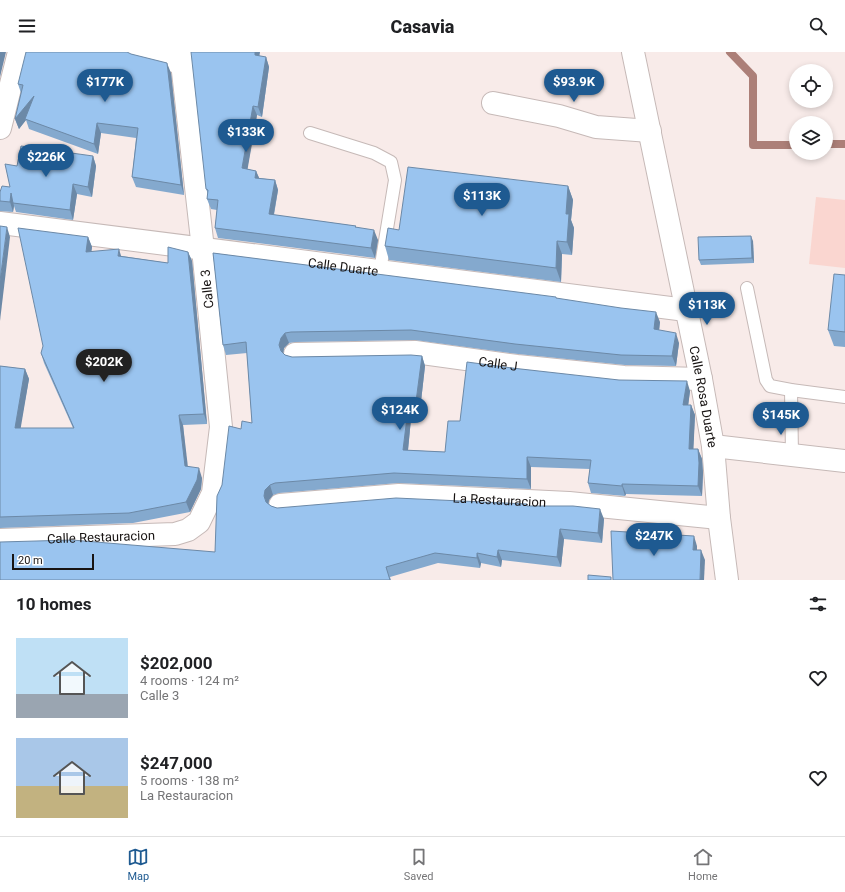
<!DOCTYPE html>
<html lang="en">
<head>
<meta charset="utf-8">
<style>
  :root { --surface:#fff; --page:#f6f6f6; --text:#202124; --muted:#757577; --line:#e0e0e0; --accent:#1e5a91 }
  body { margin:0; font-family:Roboto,sans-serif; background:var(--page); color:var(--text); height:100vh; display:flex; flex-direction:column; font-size:15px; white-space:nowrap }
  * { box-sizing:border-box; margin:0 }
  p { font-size:13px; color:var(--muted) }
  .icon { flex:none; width:22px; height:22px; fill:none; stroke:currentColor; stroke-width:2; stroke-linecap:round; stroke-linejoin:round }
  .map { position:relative; height:528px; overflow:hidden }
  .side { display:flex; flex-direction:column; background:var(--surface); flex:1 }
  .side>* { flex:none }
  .fabs { position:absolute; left:789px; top:12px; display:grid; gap:8px }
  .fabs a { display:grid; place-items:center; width:44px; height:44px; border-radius:50%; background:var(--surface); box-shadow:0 2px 6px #0003; font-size:20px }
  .scale { position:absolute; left:12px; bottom:10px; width:82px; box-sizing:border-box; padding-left:4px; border:2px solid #181413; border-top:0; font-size:11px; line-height:14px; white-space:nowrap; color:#181413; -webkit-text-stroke:3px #fff; paint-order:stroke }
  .price { position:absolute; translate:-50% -34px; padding:0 9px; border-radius:14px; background:var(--accent); color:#fff; font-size:13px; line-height:26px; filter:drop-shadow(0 1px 2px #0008) }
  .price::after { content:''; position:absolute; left:50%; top:24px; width:12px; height:9px; margin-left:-6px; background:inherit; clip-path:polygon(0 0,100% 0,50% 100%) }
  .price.current { background:#222; color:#fff }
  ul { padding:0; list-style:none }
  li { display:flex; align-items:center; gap:12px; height:100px; padding:0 16px }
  li span { display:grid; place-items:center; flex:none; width:112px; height:80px; border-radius:0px; color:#555 }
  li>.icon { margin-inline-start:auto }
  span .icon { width:48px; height:48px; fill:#fffc; stroke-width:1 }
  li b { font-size:17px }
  h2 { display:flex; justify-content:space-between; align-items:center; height:48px; padding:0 16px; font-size:17px }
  header { display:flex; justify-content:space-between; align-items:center; height:52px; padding:0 16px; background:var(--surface); font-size:18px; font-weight:800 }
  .tabs { display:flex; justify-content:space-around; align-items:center; height:56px; border-top:1px solid var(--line); background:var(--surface); font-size:11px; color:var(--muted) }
  .tabs a { display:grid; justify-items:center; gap:2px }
  .tabs .current { color:var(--accent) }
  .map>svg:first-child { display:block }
  .green { fill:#fad6d0 }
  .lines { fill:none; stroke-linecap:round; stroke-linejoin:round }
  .stream { stroke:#ac7f78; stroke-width:8 }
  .service-casing { stroke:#c6b9b7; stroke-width:14 }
  .minor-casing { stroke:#c6b9b7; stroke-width:24 }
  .service { stroke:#fff; stroke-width:12 }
  .minor { stroke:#fff; stroke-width:22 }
  .wall { fill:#84a9ce }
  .shaded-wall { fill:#6c89a7 }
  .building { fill:#9ac4ef; stroke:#6c89a7 }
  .labels { text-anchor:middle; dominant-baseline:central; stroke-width:4; stroke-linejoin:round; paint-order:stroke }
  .street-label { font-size:13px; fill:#181413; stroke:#fff }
</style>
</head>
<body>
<header><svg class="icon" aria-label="menu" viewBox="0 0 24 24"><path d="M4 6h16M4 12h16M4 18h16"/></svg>Casavia<svg class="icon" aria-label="search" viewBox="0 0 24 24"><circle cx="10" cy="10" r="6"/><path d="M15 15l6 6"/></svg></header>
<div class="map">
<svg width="845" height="528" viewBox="0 0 845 528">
  <rect width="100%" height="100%" fill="#f8ebe9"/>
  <path class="green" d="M 816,145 L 845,148 L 845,216 L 809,212 Z"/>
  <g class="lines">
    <g class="stream">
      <path d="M 730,0 L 753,24 L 753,93 L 796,93"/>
      <path d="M 826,92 L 845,92"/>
    </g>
    <g class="service-casing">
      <g id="service">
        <path d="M 310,81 L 374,101 L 391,110 L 395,128 L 380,219"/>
        <path d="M 747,236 L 766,328 L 770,334 L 791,338 L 845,345"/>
        <path d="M 791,338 L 792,403"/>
      </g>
    </g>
    <g class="minor-casing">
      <g id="minor">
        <path d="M 138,0 L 182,11"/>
        <path id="s1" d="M 633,0 L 701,327 L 713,394 L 719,466 L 727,528"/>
        <path d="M 493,51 L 559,64 L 596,75 L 650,79"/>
        <path d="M 0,76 L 19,0"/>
        <path id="s2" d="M 0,171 L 686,258"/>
        <path id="s3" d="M 295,302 L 415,300 L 517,314 L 624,325 L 701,327"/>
        <path d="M 713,394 L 845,409"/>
        <path id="s4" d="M 280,453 L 399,443 L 569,451 L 719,466"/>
        <path id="s5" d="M 0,488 L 175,482 L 188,478 L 199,470 L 213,441 L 221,375 L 203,197 L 182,11 L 182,0"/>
      </g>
    </g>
    <use href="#service" class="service"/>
    <use href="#minor" class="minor"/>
  </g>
  <g class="wall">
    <path d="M 131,2 L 171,21 L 184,143 L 136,135 L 132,125 L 136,86 L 101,81 L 98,102 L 29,77 L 26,68 L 19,77 L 15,67 L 21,41 L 18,32 Z"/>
    <path d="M 259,4 L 266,5 L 269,15 L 262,65 L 257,63 L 247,117 L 256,119 L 259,126 L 275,128 L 278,138 L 274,163 L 356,174 L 356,175 L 378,188 L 375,206 L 218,186 L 215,176 L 217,158 L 211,157 L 207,147 L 208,142 L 206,137 Z"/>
    <path d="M 93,104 L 96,114 L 92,145 L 77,142 L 73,168 L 16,160 L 14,154 L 13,160 L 0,159 L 0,140 L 10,135 L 17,114 Z"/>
    <path d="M 568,134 L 573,148 L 571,168 L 574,176 L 572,203 L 562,202 L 561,230 L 389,208 L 385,194 L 399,178 Z"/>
    <path d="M 88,185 L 92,195 L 91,200 L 122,204 L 168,211 L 188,200 L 192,209 L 207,372 L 183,373 L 187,414 L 202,426 L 201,437 L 190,460 L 133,471 L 0,476 L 0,314 L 25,317 L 29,327 L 20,376 L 73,376 L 44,311 L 41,301 Z"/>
    <path d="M 753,189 L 754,211 L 701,213 L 699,208 Z"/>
    <path d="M 213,201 L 556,246 L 660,270 L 659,278 L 679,291 L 676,314 L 625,313 L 518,302 L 415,288 L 295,290 L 289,291 L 284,296 L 283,301 L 285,303 L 292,305 L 422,304 L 425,314 L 419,367 L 411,367 L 408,398 L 445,400 L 460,369 L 512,316 L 690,339 L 688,353 L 691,353 L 695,363 L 693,397 L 698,397 L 702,407 L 703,421 L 702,444 L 626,442 L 625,444 L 591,441 L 588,431 L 590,417 L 531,415 L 531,437 L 398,431 L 279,441 L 273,443 L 269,448 L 268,452 L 271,454 L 277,456 L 527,454 L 604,467 L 602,491 L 564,487 L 561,515 L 502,508 L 501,515 L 481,511 L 480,516 L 438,511 L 390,525 L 391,528 L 0,528 L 215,500 L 222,433 L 241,377 L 252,371 L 247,301 L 226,303 L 223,293 Z"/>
    <path d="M 845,223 L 845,295 L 834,294 L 828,278 Z"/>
  </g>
  <g class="shaded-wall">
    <path d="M 0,0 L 6,0 L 0,25 Z"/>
    <path d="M 255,0 L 260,0 L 258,13 L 255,3 Z"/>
    <path d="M 266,5 L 269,15 L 262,65 L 258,55 Z"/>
    <path d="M 167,11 L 171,21 L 184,143 L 181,133 Z"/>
    <path d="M 34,44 L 25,67 L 26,68 L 19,77 L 15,67 Z"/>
    <path d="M 253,54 L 257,63 L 246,126 L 242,116 Z"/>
    <path d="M 97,71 L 101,81 L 98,102 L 94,92 Z"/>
    <path d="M 93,104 L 96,114 L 92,145 L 88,135 Z"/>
    <path d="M 256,119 L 260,128 L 255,126 Z"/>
    <path d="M 275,128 L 278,138 L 272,172 L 269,162 Z"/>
    <path d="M 73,132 L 77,142 L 73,168 L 70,158 Z"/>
    <path d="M 568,134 L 573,148 L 571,168 L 574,176 L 572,203 L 567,190 L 566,162 Z"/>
    <path d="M 11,141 L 14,154 L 13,160 L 10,150 Z"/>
    <path d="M 7,175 L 10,185 L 0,269 L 0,229 Z"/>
    <path d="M 374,178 L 378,188 L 375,206 L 371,196 Z"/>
    <path d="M 751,184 L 753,189 L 754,211 L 752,206 Z"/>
    <path d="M 88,185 L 92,195 L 90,210 L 86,200 Z"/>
    <path d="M 557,189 L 562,202 L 561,230 L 556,216 Z"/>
    <path d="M 119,197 L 122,207 L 118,204 Z"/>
    <path d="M 188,200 L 192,209 L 207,372 L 204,362 Z"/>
    <path d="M 656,260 L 660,270 L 658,287 L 654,277 Z"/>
    <path d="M 285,281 L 289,291 L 284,296 L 283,303 L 279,293 L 281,286 Z"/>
    <path d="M 676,281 L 679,291 L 676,314 L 672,304 Z"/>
    <path d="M 422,304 L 425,314 L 419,367 L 415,357 Z"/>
    <path d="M 25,317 L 29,327 L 19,386 L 15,376 Z"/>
    <path d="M 687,329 L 690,339 L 687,363 L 683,353 Z"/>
    <path d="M 691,353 L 695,363 L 693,407 L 689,397 Z"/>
    <path d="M 408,357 L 411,367 L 407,408 L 403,398 Z"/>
    <path d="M 179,363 L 183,373 L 189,424 L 185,414 Z"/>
    <path d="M 698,397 L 702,407 L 703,421 L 702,444 L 698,434 Z"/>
    <path d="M 527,405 L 531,415 L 531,437 L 527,427 Z"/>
    <path d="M 199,416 L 202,426 L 201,437 L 190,460 L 186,450 Z"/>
    <path d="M 622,432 L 626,442 L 625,444 L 622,434 Z"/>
    <path d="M 270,433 L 273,443 L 269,448 L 268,454 L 264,444 L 265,438 Z"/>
    <path d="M 600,457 L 604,467 L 602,491 L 598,481 Z"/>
    <path d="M 560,477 L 564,487 L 561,515 L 557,505 Z"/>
    <path d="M 694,484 L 697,494 L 697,508 L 693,498 Z"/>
    <path d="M 498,498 L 502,508 L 501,515 L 497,505 Z"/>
    <path d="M 701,498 L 705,508 L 704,528 L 700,528 Z"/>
    <path d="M 477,501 L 481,511 L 480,516 L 477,506 Z"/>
  </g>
  <g class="building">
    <path d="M 26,0 L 127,0 L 131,2 L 167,11 L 181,133 L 132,125 L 138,76 L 97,71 L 94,92 L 25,67 L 34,44 L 15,67 L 23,33 L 18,32 Z"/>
    <path d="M 191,0 L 255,0 L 255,3 L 266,5 L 258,55 L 253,54 L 242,116 L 256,119 L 255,126 L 275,128 L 269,162 L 356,174 L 355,175 L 374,178 L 371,196 L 215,176 L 218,148 L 207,147 L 208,138 L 206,137 Z"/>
    <path d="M 21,94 L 93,104 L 88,135 L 73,132 L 70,158 L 13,151 L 11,141 L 10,150 L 0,149 L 0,140 L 2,134 L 10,135 L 5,112 L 17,114 Z"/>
    <path d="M 408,115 L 568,134 L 566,162 L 569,162 L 567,190 L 557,189 L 556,216 L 385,194 L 388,176 L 399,178 Z"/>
    <path d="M 0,174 L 7,175 L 0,229 Z"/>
    <path d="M 18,176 L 88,185 L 86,200 L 119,197 L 118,204 L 168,211 L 168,195 L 188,200 L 204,362 L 179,363 L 185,414 L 199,416 L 197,428 L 186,450 L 129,461 L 0,465 L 0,314 L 25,317 L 15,376 L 74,376 L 41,301 L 43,294 Z"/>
    <path d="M 751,184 L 752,206 L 699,208 L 698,185 Z"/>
    <path d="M 213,201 L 556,245 L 556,246 L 621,256 L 656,260 L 654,277 L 676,281 L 672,304 L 621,303 L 515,292 L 411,278 L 291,280 L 285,281 L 281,286 L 279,293 L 281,299 L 285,303 L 292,305 L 411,303 L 422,304 L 415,357 L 408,357 L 403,398 L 445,400 L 448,369 L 460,369 L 467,310 L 512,316 L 619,328 L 687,329 L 683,353 L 691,353 L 689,397 L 698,397 L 699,411 L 698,434 L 622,432 L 622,434 L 588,431 L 591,408 L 527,405 L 527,427 L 394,421 L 275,431 L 270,433 L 265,438 L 264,444 L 266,450 L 271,454 L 277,456 L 396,446 L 527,452 L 527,454 L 573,454 L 600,457 L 598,481 L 560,477 L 557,505 L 498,498 L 497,505 L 477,501 L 477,506 L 435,501 L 386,515 L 390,528 L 0,528 L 0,490 L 72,488 L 215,500 L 217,444 L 222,433 L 229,374 L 241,377 L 242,369 L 252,371 L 246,290 L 223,293 Z"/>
    <path d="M 834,222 L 845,223 L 845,280 L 828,278 Z"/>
    <path d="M 611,479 L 694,484 L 693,498 L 701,498 L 700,528 L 613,528 Z"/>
    <path d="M 588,523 L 611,525 L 611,528 L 588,528 Z"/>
  </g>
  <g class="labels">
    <g class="street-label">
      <text stroke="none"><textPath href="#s2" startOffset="346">Calle Duarte</textPath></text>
      <text transform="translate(207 237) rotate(-96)">Calle 3</text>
      <text stroke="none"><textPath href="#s3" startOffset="204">Calle J</textPath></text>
      <text stroke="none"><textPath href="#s1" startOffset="352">Calle Rosa Duarte</textPath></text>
      <text stroke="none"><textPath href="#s4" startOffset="220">La Restauracion</textPath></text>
      <text stroke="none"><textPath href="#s5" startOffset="101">Calle Restauracion</textPath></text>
    </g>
  </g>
</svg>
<div class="fabs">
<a><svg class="icon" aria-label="locate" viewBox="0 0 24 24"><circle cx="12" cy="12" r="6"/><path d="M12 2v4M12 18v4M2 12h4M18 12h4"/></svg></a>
<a><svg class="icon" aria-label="layers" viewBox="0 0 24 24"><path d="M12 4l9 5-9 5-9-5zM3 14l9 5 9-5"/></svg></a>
</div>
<div class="scale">20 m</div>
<b class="price" style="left:105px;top:51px">$177K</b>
<b class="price" style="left:574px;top:51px">$93.9K</b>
<b class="price" style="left:246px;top:101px">$133K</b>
<b class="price" style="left:46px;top:126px">$226K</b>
<b class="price" style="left:482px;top:165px">$113K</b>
<b class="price" style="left:707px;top:274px">$113K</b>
<b class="price current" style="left:104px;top:331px">$202K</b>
<b class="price" style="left:400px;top:379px">$124K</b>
<b class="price" style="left:781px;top:384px">$145K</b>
<b class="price" style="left:654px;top:505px">$247K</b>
</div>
<section class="side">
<h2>10 homes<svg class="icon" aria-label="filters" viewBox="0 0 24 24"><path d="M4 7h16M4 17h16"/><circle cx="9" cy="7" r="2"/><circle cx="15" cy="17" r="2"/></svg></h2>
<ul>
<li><span style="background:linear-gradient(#bfe0f5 70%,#9aa5b1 0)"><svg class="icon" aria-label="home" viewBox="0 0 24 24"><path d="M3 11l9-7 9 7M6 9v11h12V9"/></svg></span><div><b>$202,000</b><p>4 rooms · 124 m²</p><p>Calle 3</p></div><svg class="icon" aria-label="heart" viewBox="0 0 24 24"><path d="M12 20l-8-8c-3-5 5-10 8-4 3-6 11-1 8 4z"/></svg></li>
<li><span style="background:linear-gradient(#a9c7e8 60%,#c2b280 0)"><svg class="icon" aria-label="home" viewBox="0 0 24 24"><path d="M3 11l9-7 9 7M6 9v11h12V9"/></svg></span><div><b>$247,000</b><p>5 rooms · 138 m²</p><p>La Restauracion</p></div><svg class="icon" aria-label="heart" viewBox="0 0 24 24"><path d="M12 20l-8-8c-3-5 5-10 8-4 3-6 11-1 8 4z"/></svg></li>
</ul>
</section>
<nav class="tabs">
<a class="current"><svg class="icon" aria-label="map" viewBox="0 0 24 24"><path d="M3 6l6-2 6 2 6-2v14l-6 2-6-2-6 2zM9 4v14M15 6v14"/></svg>Map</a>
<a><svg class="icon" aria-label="saved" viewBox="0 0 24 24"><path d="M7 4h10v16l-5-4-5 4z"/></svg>Saved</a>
<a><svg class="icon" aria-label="home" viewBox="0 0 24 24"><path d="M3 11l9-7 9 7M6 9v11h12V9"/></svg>Home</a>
</nav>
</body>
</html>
